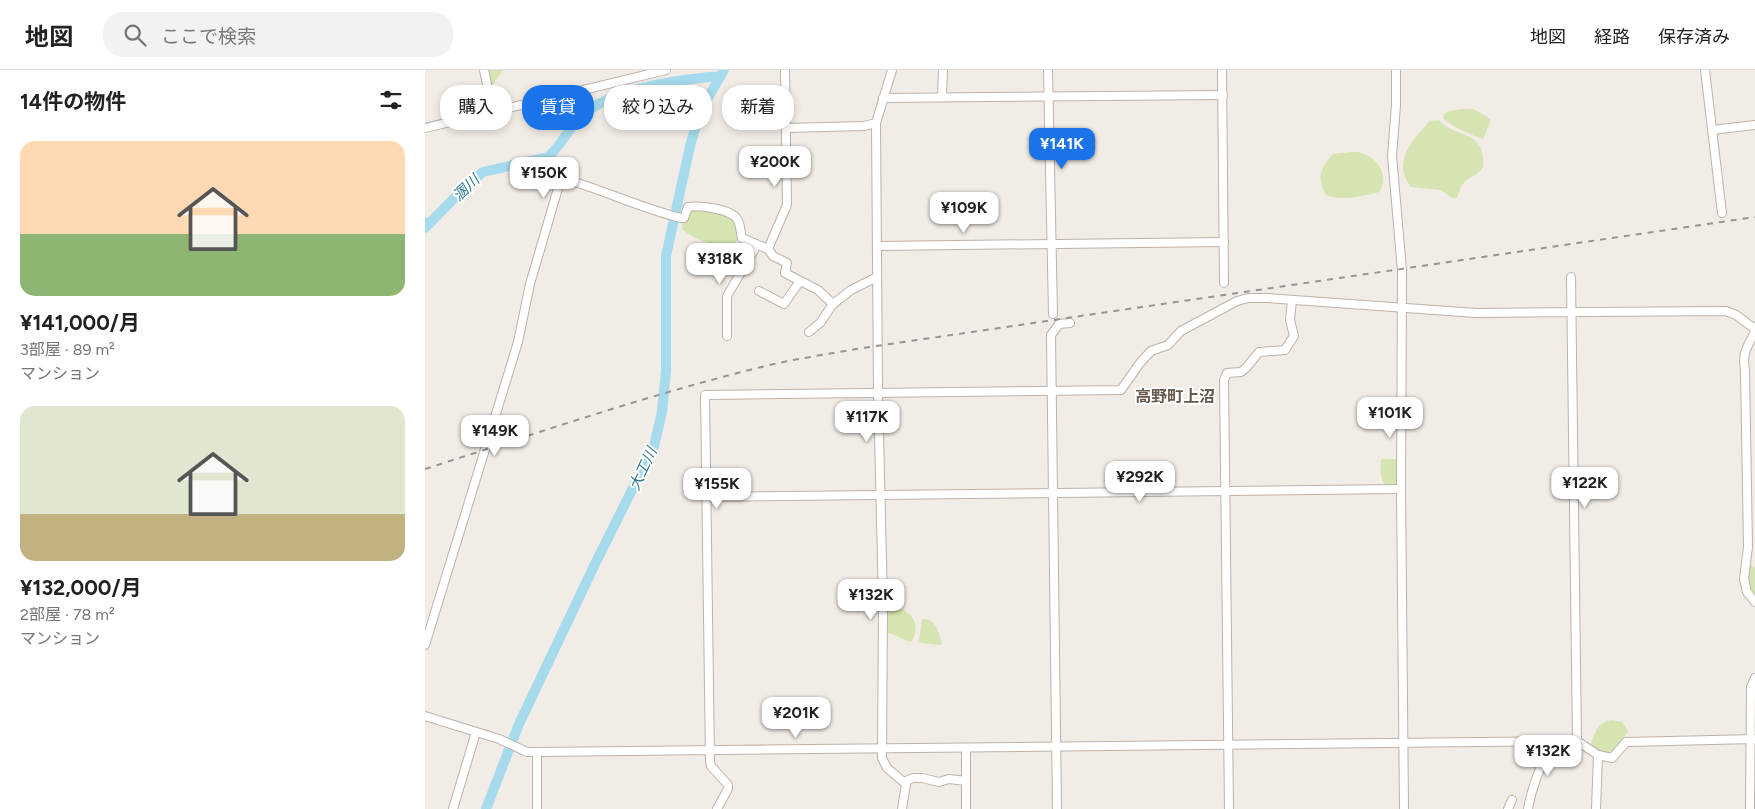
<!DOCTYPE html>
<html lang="ja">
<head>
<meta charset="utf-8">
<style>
  :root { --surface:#fff; --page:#f2f2f2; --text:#222; --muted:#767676; --line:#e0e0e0; --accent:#1a73e8 }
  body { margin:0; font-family:Figtree,"Noto Sans JP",sans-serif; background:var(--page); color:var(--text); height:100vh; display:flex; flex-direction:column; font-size:19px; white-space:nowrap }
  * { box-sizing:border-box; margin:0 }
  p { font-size:16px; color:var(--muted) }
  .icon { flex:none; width:28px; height:28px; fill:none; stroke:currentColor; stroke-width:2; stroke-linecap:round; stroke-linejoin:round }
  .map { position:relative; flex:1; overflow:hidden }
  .sheet { display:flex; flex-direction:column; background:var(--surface); width:425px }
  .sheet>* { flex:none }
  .banner { position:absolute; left:15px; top:15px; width:475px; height:45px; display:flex; gap:10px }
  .price { position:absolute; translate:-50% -42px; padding:0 11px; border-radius:10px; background:#fff; color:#222; font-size:16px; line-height:32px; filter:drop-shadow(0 1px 2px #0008) }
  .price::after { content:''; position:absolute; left:50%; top:30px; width:15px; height:11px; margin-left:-8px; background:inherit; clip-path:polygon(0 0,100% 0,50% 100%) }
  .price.active { background:var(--accent); color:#fff }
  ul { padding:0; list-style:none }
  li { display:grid; align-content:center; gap:10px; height:265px; padding:0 20px }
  li span { display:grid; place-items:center; height:155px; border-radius:15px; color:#555 }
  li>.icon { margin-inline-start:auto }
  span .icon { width:90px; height:90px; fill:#fffc; stroke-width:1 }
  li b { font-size:21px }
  h2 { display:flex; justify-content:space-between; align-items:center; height:60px; padding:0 20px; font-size:21px }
  .pill { padding:0 18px; border-radius:20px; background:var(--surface); box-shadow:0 2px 8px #0003; font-size:18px; line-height:45px }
  .pill.active { background:var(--accent); color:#fff }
  header { display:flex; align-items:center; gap:30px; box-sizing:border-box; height:70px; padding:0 25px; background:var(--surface); border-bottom:1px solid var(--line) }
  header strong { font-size:24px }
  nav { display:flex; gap:28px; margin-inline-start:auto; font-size:18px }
  .search { width:350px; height:45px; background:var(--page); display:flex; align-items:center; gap:12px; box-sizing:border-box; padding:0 18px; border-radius:20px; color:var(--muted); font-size:19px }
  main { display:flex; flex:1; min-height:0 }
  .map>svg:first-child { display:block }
  .green { fill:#d5e4b0 }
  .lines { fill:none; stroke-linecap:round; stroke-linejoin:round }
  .stream { stroke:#a5dbec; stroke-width:2 }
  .river { stroke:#a5dbec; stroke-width:10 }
  .minor-casing { stroke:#bdb2a9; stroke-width:10 }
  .minor { stroke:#fff; stroke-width:8 }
  .rail { stroke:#959595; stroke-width:2; stroke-dasharray:6 6; stroke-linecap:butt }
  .labels { text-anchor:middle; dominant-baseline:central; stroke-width:4; stroke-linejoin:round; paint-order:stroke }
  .water-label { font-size:15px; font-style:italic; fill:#307a92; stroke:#fff }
  .quarter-label { font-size:16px; font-weight:bold; fill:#66584d; stroke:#fff }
</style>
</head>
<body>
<header>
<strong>地図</strong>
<div class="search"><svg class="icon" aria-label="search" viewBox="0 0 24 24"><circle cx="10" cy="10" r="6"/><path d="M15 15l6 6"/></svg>ここで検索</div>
<nav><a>地図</a><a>経路</a><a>保存済み</a></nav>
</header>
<main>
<section class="sheet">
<h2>14件の物件<svg class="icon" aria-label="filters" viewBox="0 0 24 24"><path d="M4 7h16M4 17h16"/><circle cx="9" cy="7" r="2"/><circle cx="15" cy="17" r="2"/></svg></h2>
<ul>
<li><span style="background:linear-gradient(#ffd9b3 60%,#8fb573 0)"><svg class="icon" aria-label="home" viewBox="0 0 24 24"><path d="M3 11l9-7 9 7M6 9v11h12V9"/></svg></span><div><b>¥141,000/月</b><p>3部屋 · 89 m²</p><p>マンション</p></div></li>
<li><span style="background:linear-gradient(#dfe7d0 70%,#c2b280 0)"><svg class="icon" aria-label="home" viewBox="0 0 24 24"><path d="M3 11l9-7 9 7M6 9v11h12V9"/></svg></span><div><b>¥132,000/月</b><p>2部屋 · 78 m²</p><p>マンション</p></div></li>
</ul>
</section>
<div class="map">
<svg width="1330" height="739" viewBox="0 0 1330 739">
  <rect width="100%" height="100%" fill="#f2ece6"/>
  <g class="green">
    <path d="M 61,0 L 78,0 L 65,18 Z"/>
    <path d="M 1037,39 L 1048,39 L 1066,49 L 1058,69 C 1050,67 1022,54 1018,48 L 1019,44 L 1024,41 Z"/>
    <path d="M 1014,50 C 1026,66 1057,61 1058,88 C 1058,89 1058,95 1058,96 C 1055,105 1043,107 1038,114 C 1035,117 1034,124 1032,128 L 1027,128 L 1016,120 L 986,117 C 966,92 988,70 1005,51 Z"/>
    <path d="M 927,82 C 931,82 936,82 939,84 C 955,90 964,108 954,122 C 935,127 921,130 902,126 C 891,108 895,99 908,84 Z"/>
    <path d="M 296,138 L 315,156 C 315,159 315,165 314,168 C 306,187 267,168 257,159 L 258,149 L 268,140 Z"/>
    <path d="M 958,389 L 971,389 L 972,391 L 973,416 L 960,415 C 955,406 955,399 956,390 Z"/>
    <path d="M 1325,494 L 1330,498 L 1330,529 C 1320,515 1321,510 1325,494 Z"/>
    <path d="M 472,537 C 488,542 497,556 486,572 C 477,570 472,565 463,563 L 462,540 Z"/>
    <path d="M 497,549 C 512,549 512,560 517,572 L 516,575 L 496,573 L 494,571 Z"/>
    <path d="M 1186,650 L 1197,652 L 1203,661 L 1198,670 L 1187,684 L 1174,683 L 1166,674 C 1171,661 1172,653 1186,650 Z"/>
  </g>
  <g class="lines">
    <path class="stream" d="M 0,149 L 9,148"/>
    <g class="river">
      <path d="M 0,158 L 42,115 L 58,102 L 123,87 C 137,75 143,58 157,46 C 182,22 235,13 268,9 C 277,8 286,6 295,7"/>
      <path d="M 61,739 L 94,654 L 169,496 L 229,376 L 237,342 L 241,301 L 241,186 L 265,76 L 272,52 L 280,33 L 299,0"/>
    </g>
    <g class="minor-casing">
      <g id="minor">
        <path d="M 59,0 L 68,42"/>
        <path d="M 467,0 L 451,53 L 453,322 L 458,534 L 457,688 L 462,698 L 481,714 L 477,739"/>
        <path d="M 623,0 L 628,244"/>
        <path d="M 797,0 L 799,213"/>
        <path d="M 971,0 L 971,35 L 967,86 L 977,200 L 976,419 L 979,739"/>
        <path d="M 1280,0 L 1297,143"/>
        <path d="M 517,27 L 518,0"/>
        <path d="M 458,28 L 798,25"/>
        <path d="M 0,58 L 241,0"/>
        <path d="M 361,58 L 439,56 L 451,53"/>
        <path d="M 1287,60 L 1330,55"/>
        <path d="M 452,176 L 799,172"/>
        <path d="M 343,179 L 362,135 L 360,0"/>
        <path d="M 1146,207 L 1152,671"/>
        <path d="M 334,221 L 359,234 L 375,211"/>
        <path d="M 384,262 L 395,253 L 408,234"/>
        <path d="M 1330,262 C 1322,277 1317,283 1320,300 L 1323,477 L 1319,509 L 1322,522 L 1330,532"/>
        <path d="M 302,266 L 302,226 L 332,175"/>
        <path d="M 281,427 L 976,419"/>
        <path d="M 0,575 L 93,272 L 105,214 L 136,108 C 177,119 215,138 256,148 L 259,148 L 263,137 C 274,135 306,139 312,149 C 316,154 315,162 317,168 L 343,179 L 348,186 L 362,193 L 360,203 L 393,220 L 408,234 L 426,220 L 452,207"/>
        <path d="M 0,646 L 74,669 L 102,682 L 112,682 L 1152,671 L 1173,685 L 1187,688 L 1201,672 L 1330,669"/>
        <path d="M 541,678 L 541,739"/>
        <path d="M 479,712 L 488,708 L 497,708 L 514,712 L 524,709 L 541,711"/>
        <path d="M 28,739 L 51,662"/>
        <path d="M 112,739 L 112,682"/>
        <path d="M 292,739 L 303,719 L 303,715 L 286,696 L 285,691 L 280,325 L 696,320 L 715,293 L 726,281 L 743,275 L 756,261 L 812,231 L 823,228 L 843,228 L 1051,243 L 1301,241 L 1311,245 L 1330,259"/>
        <path d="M 632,739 L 626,265 L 634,254 L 645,253"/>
        <path d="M 804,739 L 799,310 L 802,303 L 816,302 L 821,298 L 834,282 L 860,280 L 869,266 L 865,250 L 867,230"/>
        <path d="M 1083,739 L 1087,730"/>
        <path d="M 1103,739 C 1107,715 1117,694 1127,671"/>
        <path d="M 1171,739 L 1173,685"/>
        <path d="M 1325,739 L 1326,617 L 1330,608"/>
      </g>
    </g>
    <use href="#minor" class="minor"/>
    <path class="rail" d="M 0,399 C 116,362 231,322 349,294 C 376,288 404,284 431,279 L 1330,147"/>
  </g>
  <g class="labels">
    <g class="water-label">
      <text transform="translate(41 118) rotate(-44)">溷川</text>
      <text transform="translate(218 399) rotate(-65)">大工川</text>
    </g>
    <g class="quarter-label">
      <text x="750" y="326">高野町上沼</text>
    </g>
  </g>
</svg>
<b class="price active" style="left:637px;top:100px">¥141K</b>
<b class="price" style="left:350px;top:118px">¥200K</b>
<b class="price" style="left:119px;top:129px">¥150K</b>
<b class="price" style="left:539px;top:164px">¥109K</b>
<b class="price" style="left:295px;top:215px">¥318K</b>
<b class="price" style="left:965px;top:369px">¥101K</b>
<b class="price" style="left:442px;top:373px">¥117K</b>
<b class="price" style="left:70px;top:387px">¥149K</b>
<b class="price" style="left:715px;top:433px">¥292K</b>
<b class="price" style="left:1160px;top:439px">¥122K</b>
<b class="price" style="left:292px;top:440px">¥155K</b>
<b class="price" style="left:446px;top:551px">¥132K</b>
<b class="price" style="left:371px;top:669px">¥201K</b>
<b class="price" style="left:1123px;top:707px">¥132K</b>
<div class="banner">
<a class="pill">購入</a>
<a class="pill active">賃貸</a>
<a class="pill">絞り込み</a>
<a class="pill">新着</a>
</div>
</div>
</main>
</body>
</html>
